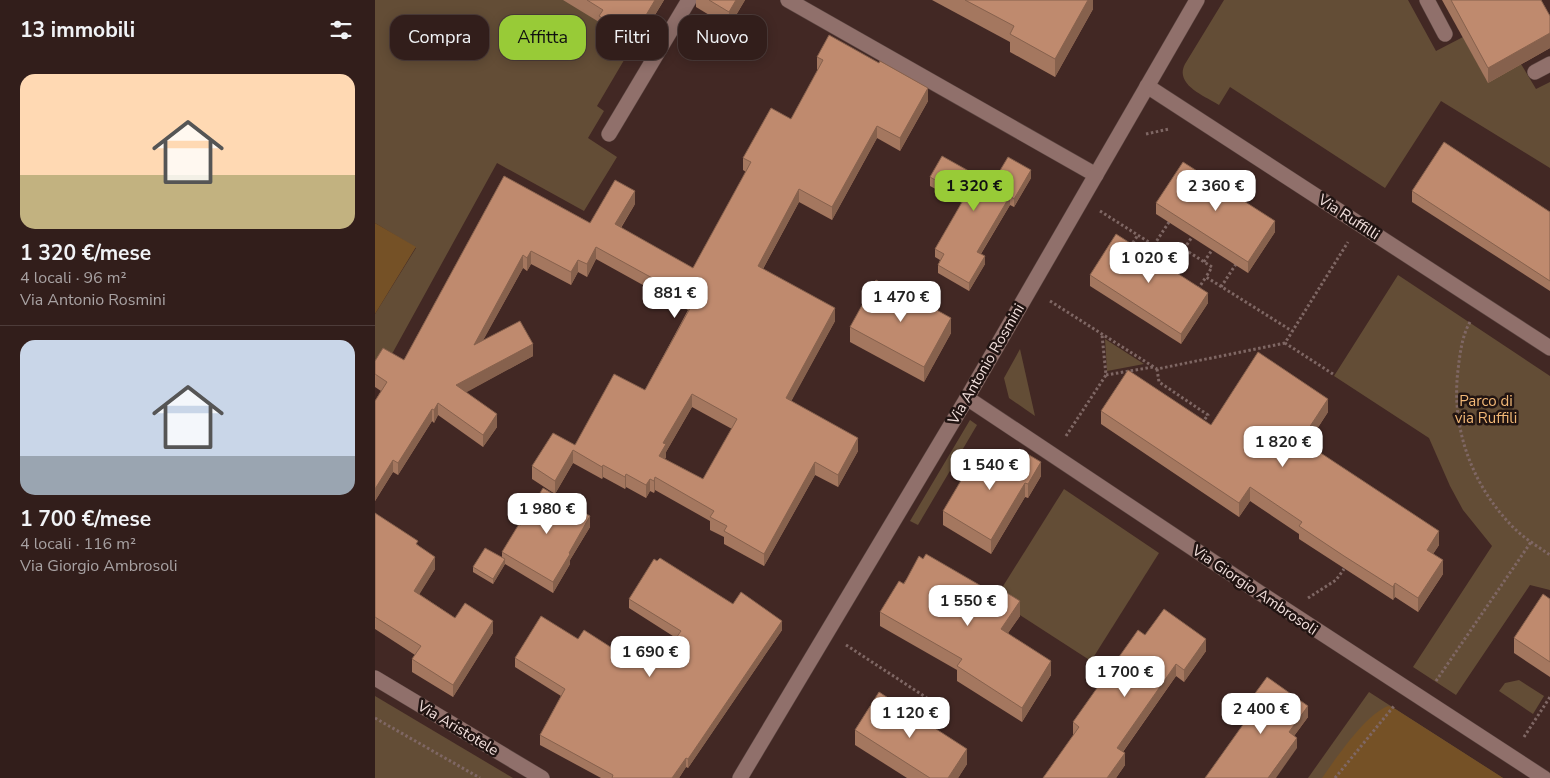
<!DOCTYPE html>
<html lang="it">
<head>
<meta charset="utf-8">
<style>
  :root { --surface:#321e1b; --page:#3d2b28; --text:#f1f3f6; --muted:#a8a2a3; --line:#4d3c3a; --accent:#98cb37 }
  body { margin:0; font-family:"Nunito Sans",sans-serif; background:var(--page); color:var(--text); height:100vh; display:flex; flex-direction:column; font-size:19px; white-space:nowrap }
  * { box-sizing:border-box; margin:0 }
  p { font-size:16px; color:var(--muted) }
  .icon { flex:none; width:28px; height:28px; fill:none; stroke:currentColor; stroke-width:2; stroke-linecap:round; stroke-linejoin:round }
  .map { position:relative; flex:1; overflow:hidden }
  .details { display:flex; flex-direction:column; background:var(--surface); width:375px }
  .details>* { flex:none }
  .banner { position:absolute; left:15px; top:15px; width:475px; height:45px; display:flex; gap:10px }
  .price { position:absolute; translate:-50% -42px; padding:0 11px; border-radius:10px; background:#fff; color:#222; font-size:16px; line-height:32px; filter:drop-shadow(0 1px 2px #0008) }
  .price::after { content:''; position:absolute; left:50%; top:30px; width:15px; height:11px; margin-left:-8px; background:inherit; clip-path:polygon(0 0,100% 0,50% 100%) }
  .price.active { background:var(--accent); color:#111 }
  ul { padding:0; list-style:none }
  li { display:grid; align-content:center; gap:10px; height:265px; padding:0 20px }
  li+li { border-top:1px solid var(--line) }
  li span { display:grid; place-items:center; height:155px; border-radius:15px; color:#555 }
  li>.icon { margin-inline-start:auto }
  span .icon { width:90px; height:90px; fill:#fffc; stroke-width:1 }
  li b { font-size:21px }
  h2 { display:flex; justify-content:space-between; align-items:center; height:60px; padding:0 20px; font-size:21px }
  .pill { padding:0 18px; border-radius:15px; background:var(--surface); box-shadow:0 2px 12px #0003,0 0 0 1px var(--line); font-size:18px; line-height:45px }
  .pill.active { background:var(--accent); color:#111 }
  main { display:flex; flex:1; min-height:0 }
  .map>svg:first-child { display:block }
  .green { fill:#634d36 }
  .forest { fill:#755126 }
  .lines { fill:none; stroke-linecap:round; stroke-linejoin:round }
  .lane-casing { stroke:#5c4642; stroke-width:16 }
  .street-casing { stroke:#5c4642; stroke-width:16 }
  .path { stroke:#7f6764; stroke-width:3; stroke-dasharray:2.5 2.5; stroke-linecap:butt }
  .lane { stroke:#90706b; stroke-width:15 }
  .street { stroke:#90706b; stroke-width:15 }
  .wall { fill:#a4775f; fill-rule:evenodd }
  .shaded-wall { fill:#86614d }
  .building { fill:#bf8a6e; stroke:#86614d; fill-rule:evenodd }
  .labels { text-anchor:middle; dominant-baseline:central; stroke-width:5; stroke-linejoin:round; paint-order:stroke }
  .street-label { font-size:15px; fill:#f1dfdc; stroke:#211412 }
  .park-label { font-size:15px; fill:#f1b776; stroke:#211412 }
</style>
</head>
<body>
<main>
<section class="details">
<h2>13 immobili<svg class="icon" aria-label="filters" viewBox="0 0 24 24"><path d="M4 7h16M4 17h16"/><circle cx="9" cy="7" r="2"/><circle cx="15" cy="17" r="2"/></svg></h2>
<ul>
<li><span style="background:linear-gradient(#ffd9b3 65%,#c2b280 0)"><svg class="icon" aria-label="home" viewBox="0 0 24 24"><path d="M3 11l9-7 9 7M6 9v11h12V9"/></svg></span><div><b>1 320 €/mese</b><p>4 locali · 96 m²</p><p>Via Antonio Rosmini</p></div></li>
<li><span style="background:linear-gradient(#c9d6e8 75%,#9aa5b1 0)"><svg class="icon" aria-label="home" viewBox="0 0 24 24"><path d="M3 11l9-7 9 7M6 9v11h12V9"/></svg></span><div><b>1 700 €/mese</b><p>4 locali · 116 m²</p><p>Via Giorgio Ambrosoli</p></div></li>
</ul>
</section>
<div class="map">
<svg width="1175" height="778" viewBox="0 0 1175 778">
  <rect width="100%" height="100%" fill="#422824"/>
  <g class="green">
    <path d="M 0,0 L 289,0 L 258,51 L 255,50 L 222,106 L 229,111 L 213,138 L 242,157 L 209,211 L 122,163 L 12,363 L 0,374 L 0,314 L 41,248 L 0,223 Z"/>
    <path d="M 849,0 L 1033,0 L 1061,51 L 1088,37 L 1113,82 L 1146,64 L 1161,89 L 1175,82 L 1175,168 L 1066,101 L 1010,188 L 855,87 L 844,105 C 830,96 799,85 810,64 Z"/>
    <path d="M 1023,275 L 1175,376 L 1175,590 L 1155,585 L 1081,695 L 1038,667 L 1117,546 L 1088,510 L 1075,486 L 1054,438 L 959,376 Z"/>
    <path d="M 730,339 L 769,364 L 732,371 Z"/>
    <path d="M 645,349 L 660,416 L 634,398 L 629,378 Z"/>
    <path d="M 595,420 L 602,425 L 543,525 L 535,521 Z"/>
    <path d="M 689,489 L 784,553 L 716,661 L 620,599 Z"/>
    <path d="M 1144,680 L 1169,696 L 1158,714 L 1124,691 L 1130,683 Z"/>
    <path d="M 994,692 L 1128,778 L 933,778 Z"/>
    <path d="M 0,696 L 138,778 L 0,778 Z"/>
  </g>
  <g class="forest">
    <path d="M 0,223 L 41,247 L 0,314 Z"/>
    <path d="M 1013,706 L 1017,707 L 1128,778 L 947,778 C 962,757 990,715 1013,706 Z"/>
  </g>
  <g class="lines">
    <g class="lane-casing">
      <g id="lane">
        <path d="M 413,0 L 721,175"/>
        <path d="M 1052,0 L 1070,34"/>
        <path d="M 1160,72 L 1175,64"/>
      </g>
    </g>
    <g class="street-casing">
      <g id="street">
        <path d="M 772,86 L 1175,348"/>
        <path d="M 234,134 L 314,0"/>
        <path d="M 592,398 L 885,593 L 1169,778"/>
        <path d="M 0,678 L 167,778"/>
        <path d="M 365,778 L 592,398 L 822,0"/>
      </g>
    </g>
    <g class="path">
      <path d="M 771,134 L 794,129"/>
      <path d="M 725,211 L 802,260 L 809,249 L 837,267 L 831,277 L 917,331"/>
      <path d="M 779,245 L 794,222"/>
      <path d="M 755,247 L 763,235"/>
      <path d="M 809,249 L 817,237"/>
      <path d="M 829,262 L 837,250"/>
      <path d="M 794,272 L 802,260"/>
      <path d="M 846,287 L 861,264"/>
      <path d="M 823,289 L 831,277"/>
      <path d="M 675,301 L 782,369 L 910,343"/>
      <path d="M 1095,322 C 1087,336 1085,353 1083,370 C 1076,427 1096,483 1136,525 C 1147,537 1162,546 1175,555"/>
      <path d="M 782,369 L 784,382 L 833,415 L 827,423"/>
      <path d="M 958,374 L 910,343 L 973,242"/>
      <path d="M 731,375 L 778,367"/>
      <path d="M 691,436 L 731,375 L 727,335"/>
      <path d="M 933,598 L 961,580 L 969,569"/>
      <path d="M 471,645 L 552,698"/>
      <path d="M 1061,681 L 1156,542"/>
      <path d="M 0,718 L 105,778"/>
      <path d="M 1149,737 L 1175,697"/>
      <path d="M 960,778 L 1019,706"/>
    </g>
    <use href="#lane" class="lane"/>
    <use href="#street" class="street"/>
  </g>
  <g class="wall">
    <path d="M 188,0 L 289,0 L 258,51 L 224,31 L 224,22 Z"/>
    <path d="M 321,0 L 370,0 L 354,27 L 321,7 Z"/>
    <path d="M 557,0 L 718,0 L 718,9 L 680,77 L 635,52 L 635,42 Z"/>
    <path d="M 1067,0 L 1166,0 L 1175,16 L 1175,48 L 1113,83 Z"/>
    <path d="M 442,57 L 553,101 L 525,151 L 502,138 L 457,220 L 424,202 L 388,269 L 460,321 L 416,401 L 483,451 L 463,487 L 440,475 L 389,566 L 349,544 L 349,537 L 335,530 L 335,521 L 280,490 L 279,493 L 275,491 L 271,498 L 251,487 L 250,489 L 228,477 L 227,479 L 198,463 L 180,494 L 157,479 L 157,466 L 200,445 L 270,390 L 313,310 L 221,259 L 212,277 L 203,272 L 196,285 L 156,264 L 152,271 L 148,268 L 108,340 L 158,356 L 91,392 L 122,427 L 108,447 L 63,415 L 59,423 L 57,421 L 23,475 L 18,472 L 0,501 L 0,401 L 6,391 L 0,387 L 0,361 L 29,360 L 129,176 L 215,223 L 260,204 L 246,228 L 318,268 L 371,172 L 368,170 L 368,158 L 416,119 L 443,70 L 442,69 ZM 317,407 L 357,429 L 328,479 L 290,459 L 291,457 L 291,452 Z"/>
    <path d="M 555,177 L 617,184 L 656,178 L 639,207 L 635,205 L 606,254 L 610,264 L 594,291 L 563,273 L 563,265 L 565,260 L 560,257 L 560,249 L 587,203 L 555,186 Z"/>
    <path d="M 1037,191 L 1175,212 L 1175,291 L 1037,202 Z"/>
    <path d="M 781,203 L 900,232 L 873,273 L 781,214 Z"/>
    <path d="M 715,275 L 833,303 L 806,344 L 715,286 Z"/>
    <path d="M 475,327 L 576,333 L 549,382 L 475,342 Z"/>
    <path d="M 726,411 L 836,425 L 953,412 L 932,444 L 1064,545 L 1058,554 L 1068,574 L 1043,612 L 1020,597 L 1018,600 L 924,539 L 924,534 L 875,501 L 864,517 L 726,424 Z"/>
    <path d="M 635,465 L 666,476 L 653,498 L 650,497 L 616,554 L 568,525 L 568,511 Z"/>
    <path d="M 0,513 L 43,545 L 60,569 L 44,594 L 80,618 L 118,633 L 78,697 L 37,672 L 37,659 L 40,655 L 0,629 Z"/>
    <path d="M 146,525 L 215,527 L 195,560 L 195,564 L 178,593 L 130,564 L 118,584 L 98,572 L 98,567 L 127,557 L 127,552 Z"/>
    <path d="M 548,559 L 645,616 L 633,633 L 676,675 L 647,722 L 582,681 L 582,670 L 505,626 L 505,612 Z"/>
    <path d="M 254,599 L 358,604 L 407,630 L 313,768 L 311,767 L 304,778 L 226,778 L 165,745 L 165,735 L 186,696 L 140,667 L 140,658 L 203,639 L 276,673 L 301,638 L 254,608 Z"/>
    <path d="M 1175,599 L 1175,677 L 1139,653 L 1139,638 Z"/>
    <path d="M 770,635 L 831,651 L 809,682 L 801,676 L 748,752 L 750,765 L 741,778 L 668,778 L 699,735 L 698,734 L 698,722 Z"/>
    <path d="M 870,707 L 933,717 L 919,736 L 922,748 L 870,717 Z"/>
    <path d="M 480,730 L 592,764 L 583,778 L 532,778 L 480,745 Z"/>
  </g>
  <g class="shaded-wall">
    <path d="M 280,0 L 289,0 L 258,51 L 258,37 Z"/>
    <path d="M 361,0 L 370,0 L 354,27 L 354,12 Z"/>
    <path d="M 713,0 L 718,0 L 718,9 L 680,77 L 680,59 Z"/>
    <path d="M 1175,33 L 1175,48 L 1113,83 L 1113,68 Z"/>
    <path d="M 553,88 L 553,101 L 525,151 L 525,138 Z"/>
    <path d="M 502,126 L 502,138 L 457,220 L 457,207 Z"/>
    <path d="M 656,170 L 656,178 L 639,207 L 639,199 Z"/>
    <path d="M 424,189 L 424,202 L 383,278 L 383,266 Z"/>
    <path d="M 260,191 L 260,204 L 240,237 L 240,224 Z"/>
    <path d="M 635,196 L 635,205 L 602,260 L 602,252 Z"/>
    <path d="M 900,221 L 900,232 L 873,273 L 873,262 Z"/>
    <path d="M 221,247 L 221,259 L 212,277 L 212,264 Z"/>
    <path d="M 156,251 L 156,264 L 152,271 L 152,258 Z"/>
    <path d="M 148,255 L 148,268 L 99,357 L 99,345 Z"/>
    <path d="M 610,256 L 610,264 L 594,291 L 594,283 Z"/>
    <path d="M 203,260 L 203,272 L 196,285 L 196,272 Z"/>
    <path d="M 833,293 L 833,303 L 806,344 L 806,334 Z"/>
    <path d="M 460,308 L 460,321 L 411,411 L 411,398 Z"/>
    <path d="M 576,318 L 576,333 L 549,382 L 549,367 Z"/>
    <path d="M 158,344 L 158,356 L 81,398 L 81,385 Z"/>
    <path d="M 317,394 L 317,407 L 291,452 L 291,457 L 284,469 L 284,456 L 288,443 Z"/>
    <path d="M 953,399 L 953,412 L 926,454 L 926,440 Z"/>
    <path d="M 63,403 L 63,415 L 59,423 L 59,410 Z"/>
    <path d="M 57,409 L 57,421 L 23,475 L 23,463 Z"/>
    <path d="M 122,414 L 122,427 L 108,447 L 108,435 Z"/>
    <path d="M 483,438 L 483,451 L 463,487 L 463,475 Z"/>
    <path d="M 198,450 L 198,463 L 180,494 L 180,481 Z"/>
    <path d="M 18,460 L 18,472 L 0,501 L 0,489 Z"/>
    <path d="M 440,462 L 440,475 L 389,566 L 389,554 Z"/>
    <path d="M 666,462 L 666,476 L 653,498 L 653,484 Z"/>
    <path d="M 228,465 L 228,477 L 227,479 L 227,467 Z"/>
    <path d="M 251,474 L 251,487 L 250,489 L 250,477 Z"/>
    <path d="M 280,477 L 280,490 L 279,493 L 279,481 Z"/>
    <path d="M 275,479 L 275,491 L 271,498 L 271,485 Z"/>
    <path d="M 650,483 L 650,497 L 616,554 L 616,540 Z"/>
    <path d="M 875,487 L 875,501 L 864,517 L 864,503 Z"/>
    <path d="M 215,516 L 215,527 L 195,560 L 195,564 L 178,593 L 178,582 L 194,553 Z"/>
    <path d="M 1064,531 L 1064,545 L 1052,563 L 1052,550 Z"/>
    <path d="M 60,557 L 60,569 L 39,603 L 39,591 Z"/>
    <path d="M 130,559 L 130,564 L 118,584 L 118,579 Z"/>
    <path d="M 1068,560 L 1068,574 L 1043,612 L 1043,598 Z"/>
    <path d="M 1020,583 L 1020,597 L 1018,600 L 1018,587 Z"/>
    <path d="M 645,601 L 645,616 L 626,643 L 626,629 Z"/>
    <path d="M 118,621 L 118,633 L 78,697 L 78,685 Z"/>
    <path d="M 407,621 L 407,630 L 313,768 L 313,759 Z"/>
    <path d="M 831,639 L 831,651 L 809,682 L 809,670 Z"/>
    <path d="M 676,661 L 676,675 L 647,722 L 647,708 Z"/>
    <path d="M 801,664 L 801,676 L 742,760 L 742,748 Z"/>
    <path d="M 933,706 L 933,717 L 914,743 L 914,732 Z"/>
    <path d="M 922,738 L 922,748 L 901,778 L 893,778 Z"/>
    <path d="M 592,749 L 592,764 L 583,778 L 573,778 Z"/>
    <path d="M 750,753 L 750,765 L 741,778 L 732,778 Z"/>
    <path d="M 311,758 L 311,767 L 304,778 L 297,778 Z"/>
  </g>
  <g class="building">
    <path d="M 212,0 L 280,0 L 258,37 L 224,16 L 228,10 Z"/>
    <path d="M 334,0 L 361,0 L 354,12 Z"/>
    <path d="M 590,0 L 713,0 L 680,59 L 635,34 L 639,26 Z"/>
    <path d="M 1076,0 L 1166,0 L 1175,16 L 1175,33 L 1113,68 Z"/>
    <path d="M 454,35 L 504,63 L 505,61 L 553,88 L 525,138 L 502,126 L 457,207 L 424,189 L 383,266 L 460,308 L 411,398 L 483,438 L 463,475 L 440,462 L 389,554 L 349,531 L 352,526 L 335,517 L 339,511 L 280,477 L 279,481 L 275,479 L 271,485 L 251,474 L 250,477 L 228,465 L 227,467 L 198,450 L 180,481 L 157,466 L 178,433 L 200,445 L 239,374 L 270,390 L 319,301 L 221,247 L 212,264 L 203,260 L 196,272 L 156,251 L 152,258 L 148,255 L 99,345 L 145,321 L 158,344 L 81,385 L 122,414 L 108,435 L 63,403 L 59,410 L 57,409 L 23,463 L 18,460 L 0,489 L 0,401 L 12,382 L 0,374 L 0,361 L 8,348 L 29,360 L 129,176 L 215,223 L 240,180 L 260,191 L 240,224 L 318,268 L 376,162 L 368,158 L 396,108 L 416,119 L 448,60 L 442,57 ZM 317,394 L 362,419 L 328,479 L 284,456 L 291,444 L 288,443 Z"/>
    <path d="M 1069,142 L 1175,212 L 1175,281 L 1037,191 Z"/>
    <path d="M 567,156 L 617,184 L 633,157 L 656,170 L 639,199 L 635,196 L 602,252 L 610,256 L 594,283 L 563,265 L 569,254 L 560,249 L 590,197 L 555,177 Z"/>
    <path d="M 808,162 L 900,221 L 873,262 L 781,203 Z"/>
    <path d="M 741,234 L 833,293 L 806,334 L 715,275 Z"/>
    <path d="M 501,280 L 538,301 L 540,298 L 576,318 L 549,367 L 475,327 Z"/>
    <path d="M 883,352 L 953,399 L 926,440 L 1064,531 L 1052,550 L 1068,560 L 1043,598 L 1020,583 L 1018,587 L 969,556 L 924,526 L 927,522 L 875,487 L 864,503 L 726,411 L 753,370 L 836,425 Z"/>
    <path d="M 644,449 L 666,462 L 653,484 L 650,483 L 616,540 L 568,511 L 604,450 L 609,453 L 611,451 L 635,465 Z"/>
    <path d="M 168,488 L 215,516 L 194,553 L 195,554 L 178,582 L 127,552 L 144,524 L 146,525 Z"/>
    <path d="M 0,513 L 43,541 L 41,544 L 60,557 L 39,591 L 80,618 L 90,603 L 118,621 L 78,685 L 37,659 L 46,646 L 0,617 Z"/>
    <path d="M 110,548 L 130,559 L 118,579 L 98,567 Z"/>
    <path d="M 551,554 L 620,594 L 624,588 L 645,601 L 626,629 L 676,661 L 647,708 L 582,666 L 587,659 L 505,612 L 524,581 L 529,584 L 544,556 L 548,559 Z"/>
    <path d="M 285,558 L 358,604 L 366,592 L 407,621 L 313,759 L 311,758 L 297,778 L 237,778 L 238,775 L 165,735 L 190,689 L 140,658 L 166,616 L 203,639 L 209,630 L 276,673 L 306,631 L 254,599 L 279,559 L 282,561 Z"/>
    <path d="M 1168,594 L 1175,599 L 1175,662 L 1139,638 Z"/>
    <path d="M 789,609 L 831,639 L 809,670 L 801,664 L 742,748 L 750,753 L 732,778 L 668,778 L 704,727 L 698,722 L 763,630 L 770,635 Z"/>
    <path d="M 892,677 L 933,706 L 914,732 L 922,738 L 893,778 L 830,778 L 877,712 L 870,707 Z"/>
    <path d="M 504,692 L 592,749 L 573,778 L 555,778 L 480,730 Z"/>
  </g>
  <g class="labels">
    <g class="street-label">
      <text transform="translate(974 217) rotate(33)">Via Ruffilli</text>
      <text transform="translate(611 364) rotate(-60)">Via Antonio Rosmini</text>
      <text transform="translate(880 590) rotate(34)">Via Giorgio Ambrosoli</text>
      <text transform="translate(83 728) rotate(31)">Via Aristotele</text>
    </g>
    <g class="park-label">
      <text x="1111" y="401">Parco di<tspan x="1111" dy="17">via Ruffili</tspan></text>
    </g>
  </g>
</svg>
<b class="price active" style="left:599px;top:212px">1 320 €</b>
<b class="price" style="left:841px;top:212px">2 360 €</b>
<b class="price" style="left:774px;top:284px">1 020 €</b>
<b class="price" style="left:300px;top:319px">881 €</b>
<b class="price" style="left:526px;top:323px">1 470 €</b>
<b class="price" style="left:908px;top:468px">1 820 €</b>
<b class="price" style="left:615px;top:491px">1 540 €</b>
<b class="price" style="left:172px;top:535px">1 980 €</b>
<b class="price" style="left:593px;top:627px">1 550 €</b>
<b class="price" style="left:275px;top:678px">1 690 €</b>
<b class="price" style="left:750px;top:698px">1 700 €</b>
<b class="price" style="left:886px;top:735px">2 400 €</b>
<b class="price" style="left:535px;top:739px">1 120 €</b>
<div class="banner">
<a class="pill">Compra</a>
<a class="pill active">Affitta</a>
<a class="pill">Filtri</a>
<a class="pill">Nuovo</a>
</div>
</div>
</main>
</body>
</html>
